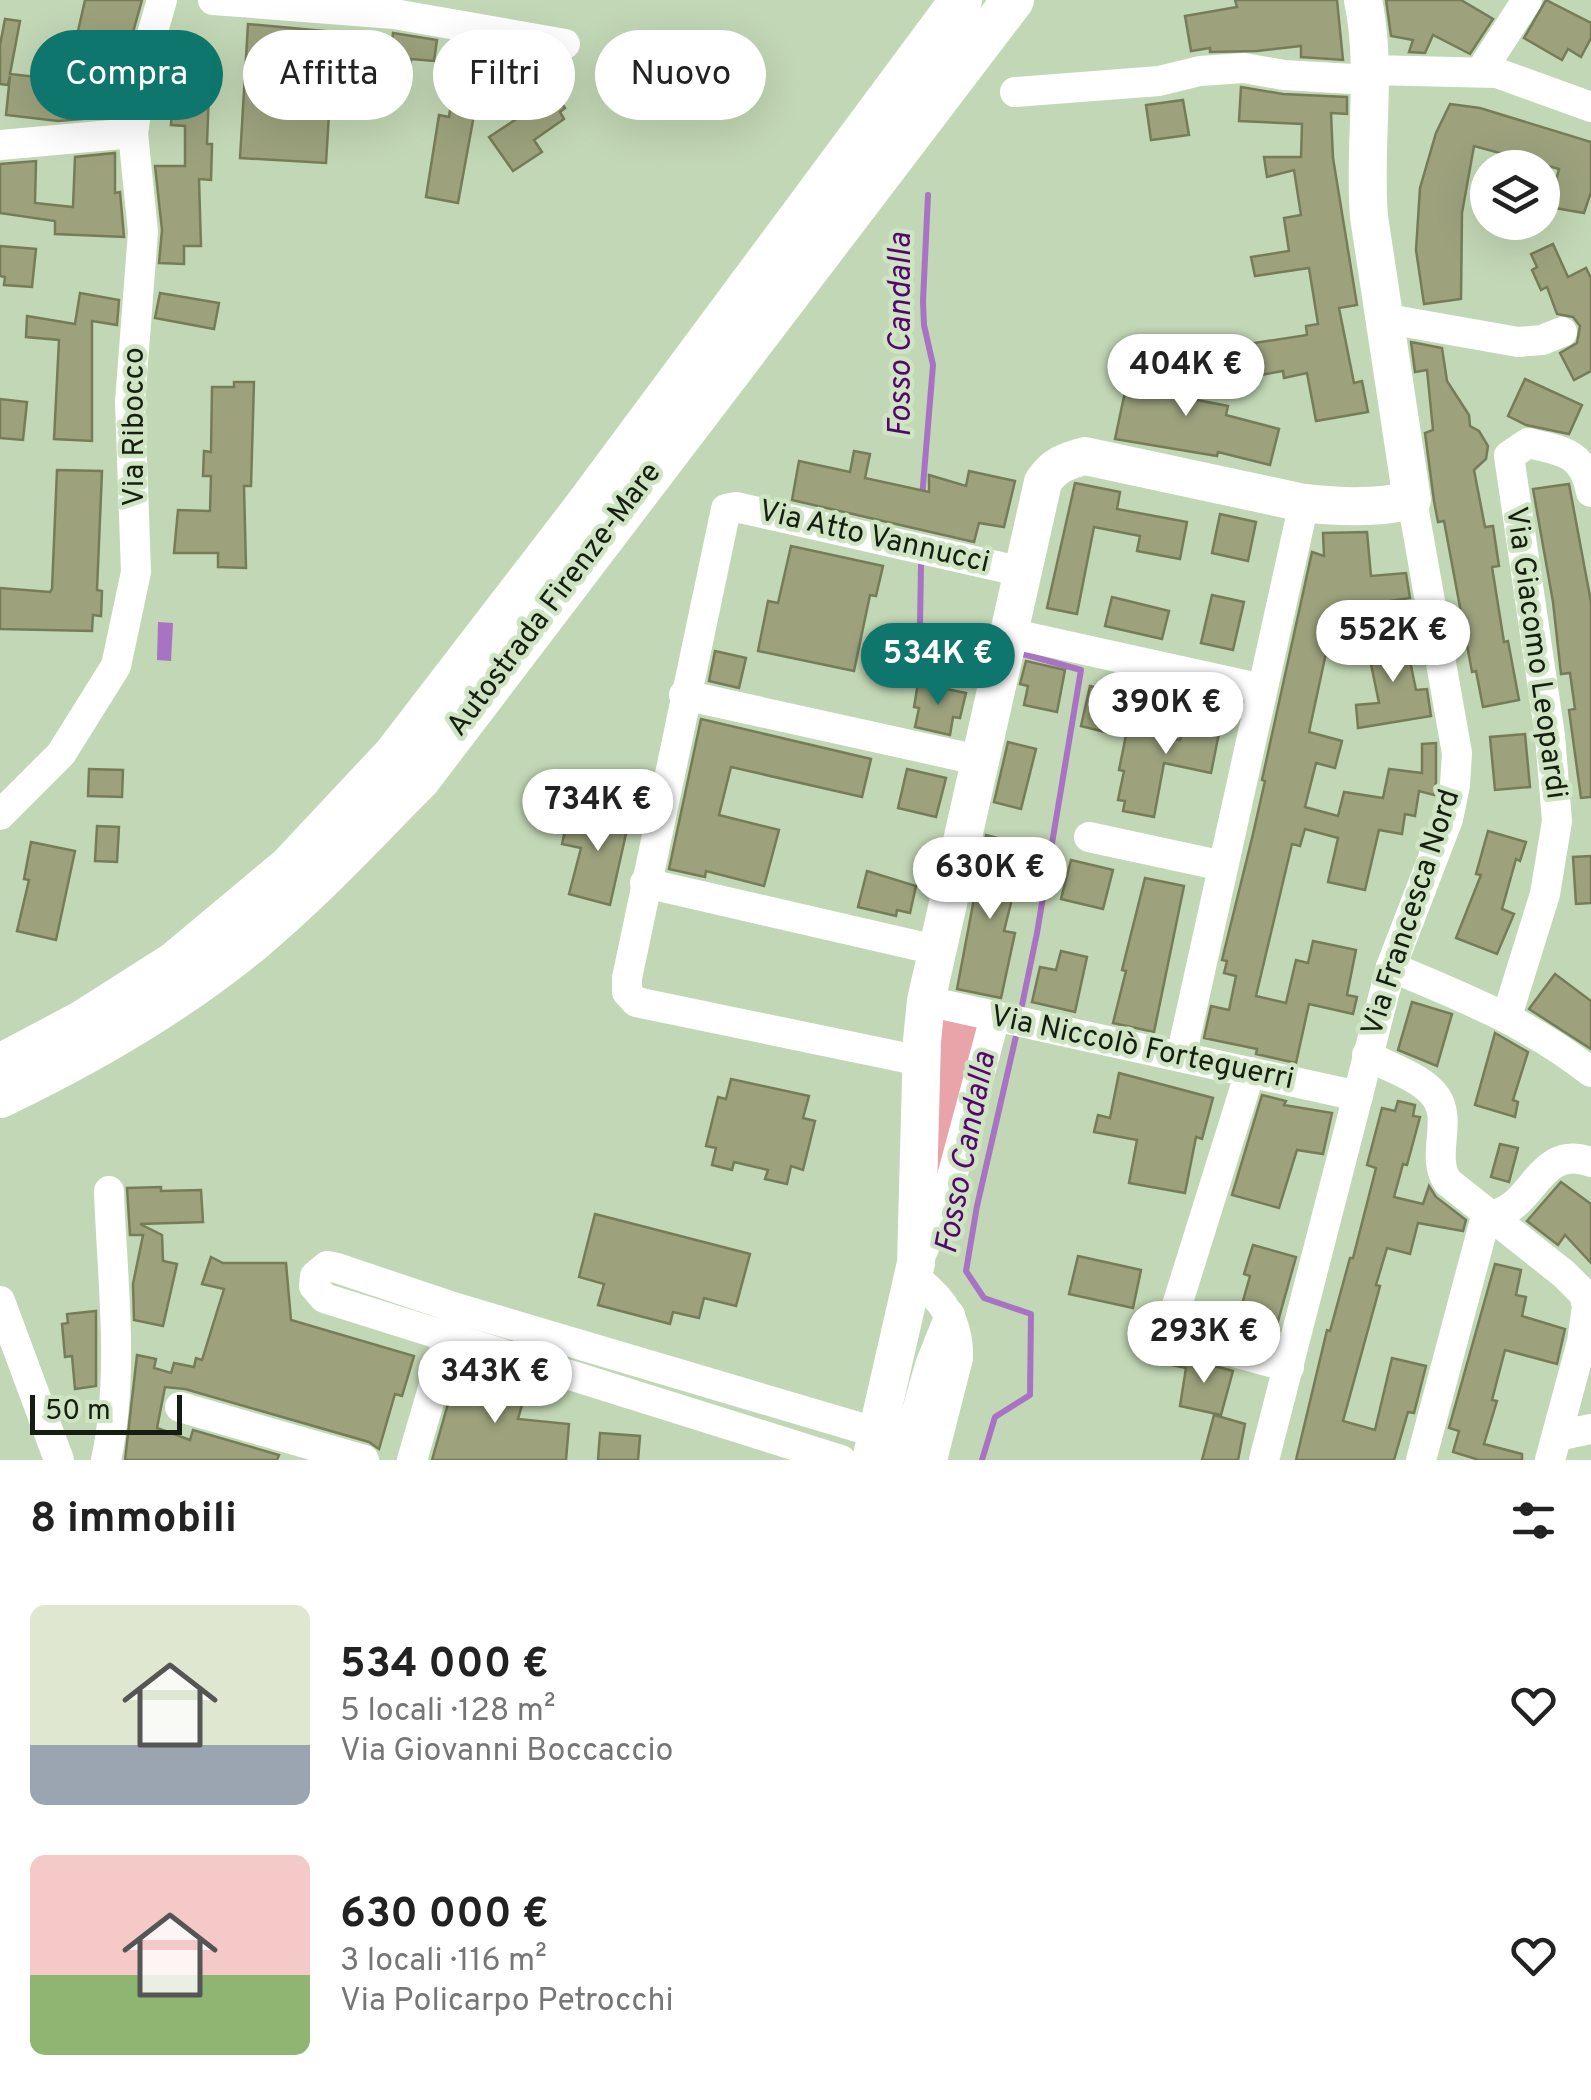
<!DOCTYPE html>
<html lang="it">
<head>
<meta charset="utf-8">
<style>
  :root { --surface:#fff; --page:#f6f6f6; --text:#222; --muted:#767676; --accent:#0f766e }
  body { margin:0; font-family:Overpass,sans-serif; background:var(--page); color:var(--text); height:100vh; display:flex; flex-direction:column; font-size:38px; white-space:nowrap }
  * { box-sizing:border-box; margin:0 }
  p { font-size:32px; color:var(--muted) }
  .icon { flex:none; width:55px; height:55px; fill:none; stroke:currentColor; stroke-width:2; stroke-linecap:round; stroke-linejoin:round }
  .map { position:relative; height:1460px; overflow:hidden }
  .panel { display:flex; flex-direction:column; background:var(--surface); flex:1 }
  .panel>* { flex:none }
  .guide { position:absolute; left:30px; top:30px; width:1000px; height:90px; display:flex; gap:20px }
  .fabs { position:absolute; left:1470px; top:150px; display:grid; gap:20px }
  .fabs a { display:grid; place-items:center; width:90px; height:90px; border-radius:50%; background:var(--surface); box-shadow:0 10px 40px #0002; font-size:50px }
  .scale { position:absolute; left:30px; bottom:25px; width:152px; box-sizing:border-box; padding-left:10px; border:5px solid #161e11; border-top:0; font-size:28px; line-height:35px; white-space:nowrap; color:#161e11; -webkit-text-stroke:8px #cfe4c2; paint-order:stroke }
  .price { position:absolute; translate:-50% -85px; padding:0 22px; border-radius:35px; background:#fff; color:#222; font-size:32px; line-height:65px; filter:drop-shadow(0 2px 5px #0008) }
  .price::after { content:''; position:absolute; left:50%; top:60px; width:30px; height:22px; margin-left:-15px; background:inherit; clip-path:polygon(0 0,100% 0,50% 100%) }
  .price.on { background:var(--accent); color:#fff }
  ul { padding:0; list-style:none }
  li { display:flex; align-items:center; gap:30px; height:250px; padding:0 30px }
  li span { display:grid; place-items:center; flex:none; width:280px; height:200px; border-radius:15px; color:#555 }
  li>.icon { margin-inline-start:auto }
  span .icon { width:120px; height:120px; fill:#fffc; stroke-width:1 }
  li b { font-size:42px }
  h2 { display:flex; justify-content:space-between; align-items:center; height:120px; padding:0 30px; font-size:42px }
  .tag { padding:0 35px; border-radius:45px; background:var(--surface); box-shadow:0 10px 40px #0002; font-size:35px; line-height:90px }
  .tag.on { background:var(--accent); color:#fff }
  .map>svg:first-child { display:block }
  .green { fill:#e8a4a9 }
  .water { fill:#a873c3 }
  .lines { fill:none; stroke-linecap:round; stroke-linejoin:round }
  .stream { stroke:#a873c3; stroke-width:6 }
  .building { fill:#9da27d; stroke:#777c58; stroke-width:2.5 }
  .minor { stroke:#fff; stroke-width:30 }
  .major { stroke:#fff; stroke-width:38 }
  .highway { stroke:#fff; stroke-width:42 }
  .labels { text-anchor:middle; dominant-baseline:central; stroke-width:9; stroke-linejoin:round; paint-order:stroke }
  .street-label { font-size:30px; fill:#161e11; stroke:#cfe4c2 }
  .water-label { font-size:32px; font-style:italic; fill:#53076e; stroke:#cfe4c2 }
</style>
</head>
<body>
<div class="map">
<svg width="1591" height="1460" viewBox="0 0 1591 1460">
  <rect width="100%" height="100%" fill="#c2d7b5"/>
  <path class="green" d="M 940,1018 L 982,1026 L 938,1195 L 928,1199 Z"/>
  <path class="water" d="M 158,622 L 173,623 L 171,661 L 157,660 Z"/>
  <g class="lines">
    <g class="stream">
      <path d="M 922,498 L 933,365 L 924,325 L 923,301 L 928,195"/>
      <path d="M 921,564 L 920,626 L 987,644"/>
      <path d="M 1021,1010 L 1037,933 L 1081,670 L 1023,654"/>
      <path d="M 982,1460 L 995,1417 L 1030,1395 L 1031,1314 L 984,1298 L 966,1271 L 977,1206 L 1016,1036"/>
    </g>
  </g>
  <g class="building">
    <path d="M 85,0 L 142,0 L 126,57 L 117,116 L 58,121 L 6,115 L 10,76 L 8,85 L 0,84 L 0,45 L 5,19 L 20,21 L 10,74 L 63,80 L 65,64 L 104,70 L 110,38 L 78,31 Z"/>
    <path d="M 1235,0 L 1337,0 L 1343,60 L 1301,57 L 1301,46 L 1257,51 L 1210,52 L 1210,48 L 1191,51 L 1185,16 L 1237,7 Z"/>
    <path d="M 1386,0 L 1461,0 L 1493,19 L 1470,54 L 1433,35 L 1425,53 L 1409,52 L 1413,40 L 1391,36 Z"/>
    <path d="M 1546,0 L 1591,23 L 1591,38 L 1581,57 L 1568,49 L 1562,60 L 1524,38 Z"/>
    <path d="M 248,24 L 334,32 L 326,163 L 240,158 Z"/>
    <path d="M 393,33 L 437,40 L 434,61 L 411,59 L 410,65 L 389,63 Z"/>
    <path d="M 536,81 L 543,91 L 556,83 L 566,98 L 560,101 L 565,108 L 560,112 L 564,119 L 534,140 L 542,152 L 513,171 L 489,137 L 527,112 L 515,95 Z"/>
    <path d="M 1241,87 L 1283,94 L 1347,97 L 1347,114 L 1331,113 L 1333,158 L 1357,305 L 1339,308 L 1354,383 L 1362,381 L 1368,412 L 1316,421 L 1307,373 L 1284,378 L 1283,371 L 1215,383 L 1209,350 L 1307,335 L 1306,326 L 1318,324 L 1309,268 L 1255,276 L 1251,257 L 1289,251 L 1284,218 L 1301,215 L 1294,170 L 1267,177 L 1264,157 L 1301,157 L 1302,124 L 1239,121 Z"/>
    <path d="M 173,88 L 209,89 L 207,144 L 212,144 L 211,180 L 199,179 L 201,246 L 184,246 L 184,264 L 159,263 L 162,230 L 155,166 L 185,166 L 185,126 L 171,125 Z"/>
    <path d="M 1183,100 L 1189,135 L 1151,140 L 1146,105 Z"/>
    <path d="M 1450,104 L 1480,108 L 1591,142 L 1591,192 L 1584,213 L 1549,207 L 1559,169 L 1474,146 L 1462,213 L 1461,299 L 1424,304 L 1416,250 L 1420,188 L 1436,133 Z"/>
    <path d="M 450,110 L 474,115 L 458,203 L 426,197 L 439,115 L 449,117 Z"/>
    <path d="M 115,153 L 115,193 L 120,192 L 124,237 L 55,234 L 55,221 L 0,213 L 0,164 L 36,161 L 35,203 L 73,207 L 75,157 Z"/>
    <path d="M 1553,244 L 1568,277 L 1586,268 L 1591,278 L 1591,371 L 1574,380 L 1560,353 L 1577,343 L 1580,326 L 1573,317 L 1557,314 L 1547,287 L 1541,290 L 1532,270 L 1537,267 L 1531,254 Z"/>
    <path d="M 0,246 L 36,249 L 32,287 L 4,285 L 5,277 L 0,276 Z"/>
    <path d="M 80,293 L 119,300 L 117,325 L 92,321 L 92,441 L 54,439 L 59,340 L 26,337 L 27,316 L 75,324 Z"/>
    <path d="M 160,293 L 219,303 L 214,329 L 155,318 Z"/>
    <path d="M 1411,342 L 1442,348 L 1447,381 L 1469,415 L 1470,426 L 1479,431 L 1488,446 L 1486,459 L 1474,470 L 1485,527 L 1493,526 L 1499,566 L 1492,567 L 1504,642 L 1508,641 L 1519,700 L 1483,707 L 1476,671 L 1472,672 L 1444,521 L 1438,522 L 1434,501 L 1425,433 L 1433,430 L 1427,370 L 1415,372 Z"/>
    <path d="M 1133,354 L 1173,363 L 1167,392 L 1162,393 L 1228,406 L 1226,415 L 1279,429 L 1270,465 L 1218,452 L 1217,456 L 1115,439 Z"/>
    <path d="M 1525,379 L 1582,405 L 1569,434 L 1526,425 L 1508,416 Z"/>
    <path d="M 234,382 L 254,382 L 251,486 L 244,486 L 246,568 L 218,567 L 218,553 L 174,553 L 178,510 L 210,511 L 211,476 L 203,476 L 204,451 L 211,452 L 212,387 L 234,387 Z"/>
    <path d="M 0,399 L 27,402 L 23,440 L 0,438 Z"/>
    <path d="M 854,451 L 870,454 L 865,478 L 929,492 L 929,475 L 966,486 L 969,471 L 1015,481 L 1004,527 L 979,523 L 974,542 L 792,500 L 799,461 L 850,472 Z"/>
    <path d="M 57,470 L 102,471 L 97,590 L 102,591 L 101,616 L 93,615 L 92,631 L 0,629 L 0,588 L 50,592 L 52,589 Z"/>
    <path d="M 1075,483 L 1120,492 L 1117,509 L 1187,522 L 1180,559 L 1137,551 L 1140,536 L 1094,527 L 1077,614 L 1047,608 Z"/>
    <path d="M 1569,484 L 1591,602 L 1591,797 L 1581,798 L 1569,710 L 1575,709 L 1570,673 L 1561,674 L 1553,602 L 1533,489 Z"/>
    <path d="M 1220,514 L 1256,522 L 1248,561 L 1212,553 Z"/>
    <path d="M 1367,532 L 1371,576 L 1406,573 L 1410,598 L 1364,605 L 1368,632 L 1329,639 L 1309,732 L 1342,741 L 1335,768 L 1316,763 L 1305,807 L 1338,816 L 1344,792 L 1383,798 L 1389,769 L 1422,773 L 1422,744 L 1436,743 L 1436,782 L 1434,795 L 1419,791 L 1415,816 L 1405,814 L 1402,834 L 1379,830 L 1365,890 L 1328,882 L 1338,838 L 1305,829 L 1300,846 L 1292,844 L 1256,996 L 1286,1003 L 1296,960 L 1308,963 L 1313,941 L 1356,950 L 1347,995 L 1357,997 L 1353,1014 L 1309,1004 L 1296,1063 L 1256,1054 L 1257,1049 L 1204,1038 L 1211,1006 L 1229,1010 L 1236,976 L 1224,973 L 1227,961 L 1222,960 L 1253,834 L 1265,781 L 1262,780 L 1312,552 L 1324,556 L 1323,533 Z"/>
    <path d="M 791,546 L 883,566 L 876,596 L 870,595 L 854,671 L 758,651 L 768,601 L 778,603 Z"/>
    <path d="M 1212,595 L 1244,602 L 1233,650 L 1201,643 Z"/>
    <path d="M 1112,597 L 1169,611 L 1162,639 L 1105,626 Z"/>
    <path d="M 1404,632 L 1416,690 L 1427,689 L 1431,716 L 1358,728 L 1356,705 L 1379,703 L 1366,640 Z"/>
    <path d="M 715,651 L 746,658 L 739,688 L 709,681 Z"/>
    <path d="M 1026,661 L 1065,670 L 1057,712 L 1024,705 L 1028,686 L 1020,684 Z"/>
    <path d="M 918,683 L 966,693 L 960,718 L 953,717 L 950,735 L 915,727 L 919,708 L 914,707 Z"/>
    <path d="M 1090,686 L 1123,694 L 1113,734 L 1081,726 Z"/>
    <path d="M 1197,702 L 1217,706 L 1214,716 L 1222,718 L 1211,773 L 1164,763 L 1154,817 L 1123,811 L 1125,801 L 1118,800 L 1124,771 L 1119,770 L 1127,730 L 1180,740 L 1187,705 L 1196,707 Z"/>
    <path d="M 701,719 L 871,759 L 862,797 L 731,767 L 719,815 L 779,830 L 764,886 L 706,871 L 705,877 L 669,869 Z"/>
    <path d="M 1525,734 L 1530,787 L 1495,790 L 1490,737 Z"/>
    <path d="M 1008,742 L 1036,749 L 1021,809 L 994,802 Z"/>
    <path d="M 89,769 L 123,770 L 122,797 L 88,796 Z"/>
    <path d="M 907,769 L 946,778 L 936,817 L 898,808 Z"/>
    <path d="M 592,807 L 630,816 L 610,905 L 569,894 L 581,848 L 562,844 L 566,826 L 586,831 Z"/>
    <path d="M 97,826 L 119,827 L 117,862 L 95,861 Z"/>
    <path d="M 1488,831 L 1526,842 L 1520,861 L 1516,859 L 1502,909 L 1514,914 L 1497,954 L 1456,938 L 1481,875 L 1476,874 Z"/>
    <path d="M 986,835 L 1020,844 L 1009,889 L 1014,891 L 1004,931 L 1015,933 L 1001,998 L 957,989 Z"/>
    <path d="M 31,842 L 75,851 L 56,940 L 17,931 L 29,880 L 24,879 Z"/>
    <path d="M 1591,856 L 1591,903 L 1576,904 L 1573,857 Z"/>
    <path d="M 1071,860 L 1113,870 L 1103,909 L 1061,899 Z"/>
    <path d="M 867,871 L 916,886 L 910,913 L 897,910 L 896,916 L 858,907 Z"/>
    <path d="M 1145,878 L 1184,886 L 1154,1032 L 1113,1023 L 1126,971 L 1122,970 Z"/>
    <path d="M 1061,951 L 1087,957 L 1075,1012 L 1032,1002 L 1040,967 L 1056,970 Z"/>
    <path d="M 1555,974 L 1591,1001 L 1591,1049 L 1529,1009 Z"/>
    <path d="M 1412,1002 L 1452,1014 L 1437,1066 L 1398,1050 Z"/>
    <path d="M 1495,1033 L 1528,1052 L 1513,1100 L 1518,1102 L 1515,1117 L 1475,1105 Z"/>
    <path d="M 1119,1073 L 1213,1098 L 1202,1139 L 1196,1137 L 1185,1193 L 1129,1183 L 1137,1140 L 1094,1132 L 1098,1115 L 1110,1118 Z"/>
    <path d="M 731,1079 L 809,1096 L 803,1118 L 815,1121 L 803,1170 L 791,1166 L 787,1184 L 765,1179 L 768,1170 L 734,1162 L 732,1170 L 712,1165 L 716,1148 L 706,1146 L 718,1097 L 726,1099 Z"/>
    <path d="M 1262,1095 L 1286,1101 L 1284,1105 L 1332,1113 L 1323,1154 L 1297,1150 L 1279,1208 L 1232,1195 Z"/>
    <path d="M 1398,1101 L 1415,1105 L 1413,1116 L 1420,1117 L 1407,1165 L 1403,1164 L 1394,1197 L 1423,1204 L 1429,1186 L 1436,1197 L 1466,1220 L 1463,1231 L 1418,1223 L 1410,1254 L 1387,1248 L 1376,1285 L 1380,1286 L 1343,1421 L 1375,1430 L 1392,1358 L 1426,1366 L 1414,1413 L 1408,1412 L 1394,1460 L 1296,1460 L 1327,1330 L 1330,1331 L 1350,1258 L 1353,1258 L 1376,1168 L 1367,1165 L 1382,1108 L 1395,1111 Z"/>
    <path d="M 1500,1144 L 1518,1148 L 1509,1182 L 1491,1177 Z"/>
    <path d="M 1561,1182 L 1591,1204 L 1591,1263 L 1565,1235 L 1558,1245 L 1527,1221 Z"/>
    <path d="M 161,1187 L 161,1191 L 201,1190 L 203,1222 L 140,1224 L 162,1235 L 163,1261 L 177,1264 L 163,1326 L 134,1320 L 133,1284 L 143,1235 L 130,1235 L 127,1188 Z"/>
    <path d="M 595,1214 L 750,1254 L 736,1306 L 704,1298 L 699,1318 L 673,1312 L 670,1324 L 598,1305 L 604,1284 L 579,1277 Z"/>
    <path d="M 1253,1245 L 1296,1257 L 1273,1339 L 1235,1329 L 1250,1276 L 1244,1274 Z"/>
    <path d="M 1078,1256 L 1141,1270 L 1133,1308 L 1069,1294 Z"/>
    <path d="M 211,1257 L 223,1263 L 286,1263 L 291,1320 L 414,1356 L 402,1396 L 395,1394 L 379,1449 L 369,1442 L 185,1389 L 165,1387 L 157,1428 L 190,1440 L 193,1430 L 279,1455 L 277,1460 L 125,1460 L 137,1355 L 156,1359 L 154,1368 L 171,1373 L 174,1363 L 194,1367 L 196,1358 L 202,1360 L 224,1289 L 202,1284 Z"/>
    <path d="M 1495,1264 L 1521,1270 L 1516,1295 L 1526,1297 L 1522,1316 L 1565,1329 L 1557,1364 L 1505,1350 L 1492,1400 L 1497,1401 L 1484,1444 L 1522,1454 L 1522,1460 L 1479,1460 L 1453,1452 L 1459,1431 L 1449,1428 Z"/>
    <path d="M 96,1311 L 96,1386 L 75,1389 L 72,1356 L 65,1357 L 62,1324 L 68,1323 L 67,1314 Z"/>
    <path d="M 1173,1355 L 1233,1371 L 1221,1415 L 1180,1406 L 1186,1368 L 1172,1365 Z"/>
    <path d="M 457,1372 L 526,1391 L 518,1419 L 569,1424 L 566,1460 L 432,1460 Z"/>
    <path d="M 1214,1415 L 1245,1424 L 1238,1460 L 1202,1460 Z"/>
    <path d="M 600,1433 L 640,1436 L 638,1460 L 598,1460 Z"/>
  </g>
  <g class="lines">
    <g class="minor">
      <path d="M 213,0 L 394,14 L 565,44"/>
      <path d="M 1370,70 L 1497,73 L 1591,107"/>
      <path d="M 1481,71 L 1527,0"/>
      <path d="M 1015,92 L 1159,81 L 1200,71 L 1244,68 L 1284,75 L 1370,80"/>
      <path d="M 0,145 L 133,133"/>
      <path d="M 1382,318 L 1518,342 L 1542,340 L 1562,332"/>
      <path d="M 1009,633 L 1262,689"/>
      <path d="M 684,695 L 978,760"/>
      <path d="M 0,815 L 61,754 L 116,666 L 136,572 L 130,402 L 143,232 L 133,133 L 144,62 L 162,0"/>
      <path d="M 1089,837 L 1223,866"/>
      <path d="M 645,883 L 936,950"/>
      <path d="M 1391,967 C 1465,998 1527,1022 1591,1072"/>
      <path d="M 926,1001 L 1358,1096"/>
      <path d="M 1507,1016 L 1545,894 L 1557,821 L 1550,736 L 1509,456 L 1528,443 C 1564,451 1584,453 1591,492"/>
      <path d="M 1367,1055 C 1388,1068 1421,1076 1436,1097 C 1453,1122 1430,1157 1448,1182 L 1564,1274 L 1584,1294 L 1587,1306 L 1582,1342 L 1550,1460"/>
      <path d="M 1181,1057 L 1304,503"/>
      <path d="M 921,1061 L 636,1002 L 627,992 L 627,978 L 726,509 L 736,507 L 1023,572"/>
      <path d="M 1250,1072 L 1168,1334 L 1289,1367"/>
      <path d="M 918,1261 L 946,1199 L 995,1017"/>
      <path d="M 914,1277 C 942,1298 959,1321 958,1358 L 932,1460"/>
      <path d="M 0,1301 L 59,1460"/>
      <path d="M 180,1407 L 364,1460"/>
      <path d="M 1557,1436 L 1591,1429"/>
      <path d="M 106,1460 C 125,1373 112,1280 109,1191"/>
      <path d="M 412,1460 L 453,1320"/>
      <path d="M 841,1460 L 324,1298 L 314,1286 L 315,1276 L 327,1266 L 337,1268 L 456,1308 L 878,1433"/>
      <path d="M 903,1460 L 930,1365 L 950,1315"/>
      <path d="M 1264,1460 L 1391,967 L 1448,819 L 1455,785 L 1457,753 L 1412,500"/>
      <path d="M 1421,1460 L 1486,1216 C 1535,1213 1536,1142 1591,1162"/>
    </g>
    <path class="major" d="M 871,1460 L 916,1263 L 922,1041 L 926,1001 L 1043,482 C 1054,465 1066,461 1085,456 L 1304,503 C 1339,507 1377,509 1412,500 L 1369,217 C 1363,145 1378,72 1363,0"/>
    <g class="highway">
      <path d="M 0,1065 L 83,1021 L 174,963 L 289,867 L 394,755 L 581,512 L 961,0"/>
      <path d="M 0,1097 C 90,1054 177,1004 254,940 C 313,891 365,834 419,780 L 1013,0"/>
    </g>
  </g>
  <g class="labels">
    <g class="street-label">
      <text transform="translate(135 427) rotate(-90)">Via Ribocco</text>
      <text transform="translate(874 538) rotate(13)">Via Atto Vannucci</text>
      <text transform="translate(555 600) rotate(-53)">Autostrada Firenze-Mare</text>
      <text transform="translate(1535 653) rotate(82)">Via Giacomo Leopardi</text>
      <text transform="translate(1412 913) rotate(-72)">Via Francesca Nord</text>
      <text transform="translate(1142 1049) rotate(12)">Via Niccolò Forteguerri</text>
    </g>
    <g class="water-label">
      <text transform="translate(902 335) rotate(-90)">Fosso Candalla</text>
      <text transform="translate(967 1153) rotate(-79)">Fosso Candalla</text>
    </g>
  </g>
</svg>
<div class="fabs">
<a><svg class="icon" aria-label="layers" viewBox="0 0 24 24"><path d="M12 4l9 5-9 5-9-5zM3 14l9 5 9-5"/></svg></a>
</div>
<div class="scale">50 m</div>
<b class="price" style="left:1186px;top:419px">404K €</b>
<b class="price" style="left:1393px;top:685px">552K €</b>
<b class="price on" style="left:938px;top:708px">534K €</b>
<b class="price" style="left:1166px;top:757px">390K €</b>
<b class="price" style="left:598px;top:854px">734K €</b>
<b class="price" style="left:990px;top:922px">630K €</b>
<b class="price" style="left:1204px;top:1386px">293K €</b>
<b class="price" style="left:495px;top:1426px">343K €</b>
<div class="guide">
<a class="tag on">Compra</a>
<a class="tag">Affitta</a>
<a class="tag">Filtri</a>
<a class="tag">Nuovo</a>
</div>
</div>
<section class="panel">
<h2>8 immobili<svg class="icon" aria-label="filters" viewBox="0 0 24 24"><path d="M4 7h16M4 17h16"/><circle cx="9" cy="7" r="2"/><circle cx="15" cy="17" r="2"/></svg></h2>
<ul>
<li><span style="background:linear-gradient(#dfe7d0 70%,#9aa5b1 0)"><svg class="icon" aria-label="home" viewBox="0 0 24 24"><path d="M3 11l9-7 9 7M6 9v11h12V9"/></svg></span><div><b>534 000 €</b><p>5 locali · 128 m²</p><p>Via Giovanni Boccaccio</p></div><svg class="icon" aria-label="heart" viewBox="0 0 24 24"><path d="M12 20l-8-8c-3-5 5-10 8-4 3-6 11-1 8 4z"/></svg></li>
<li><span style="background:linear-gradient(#f6c9c9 60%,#8fb573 0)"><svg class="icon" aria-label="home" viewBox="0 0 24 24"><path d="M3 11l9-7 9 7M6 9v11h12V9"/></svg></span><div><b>630 000 €</b><p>3 locali · 116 m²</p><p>Via Policarpo Petrocchi</p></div><svg class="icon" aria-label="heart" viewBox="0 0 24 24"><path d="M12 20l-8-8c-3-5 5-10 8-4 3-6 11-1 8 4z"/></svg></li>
</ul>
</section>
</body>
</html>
